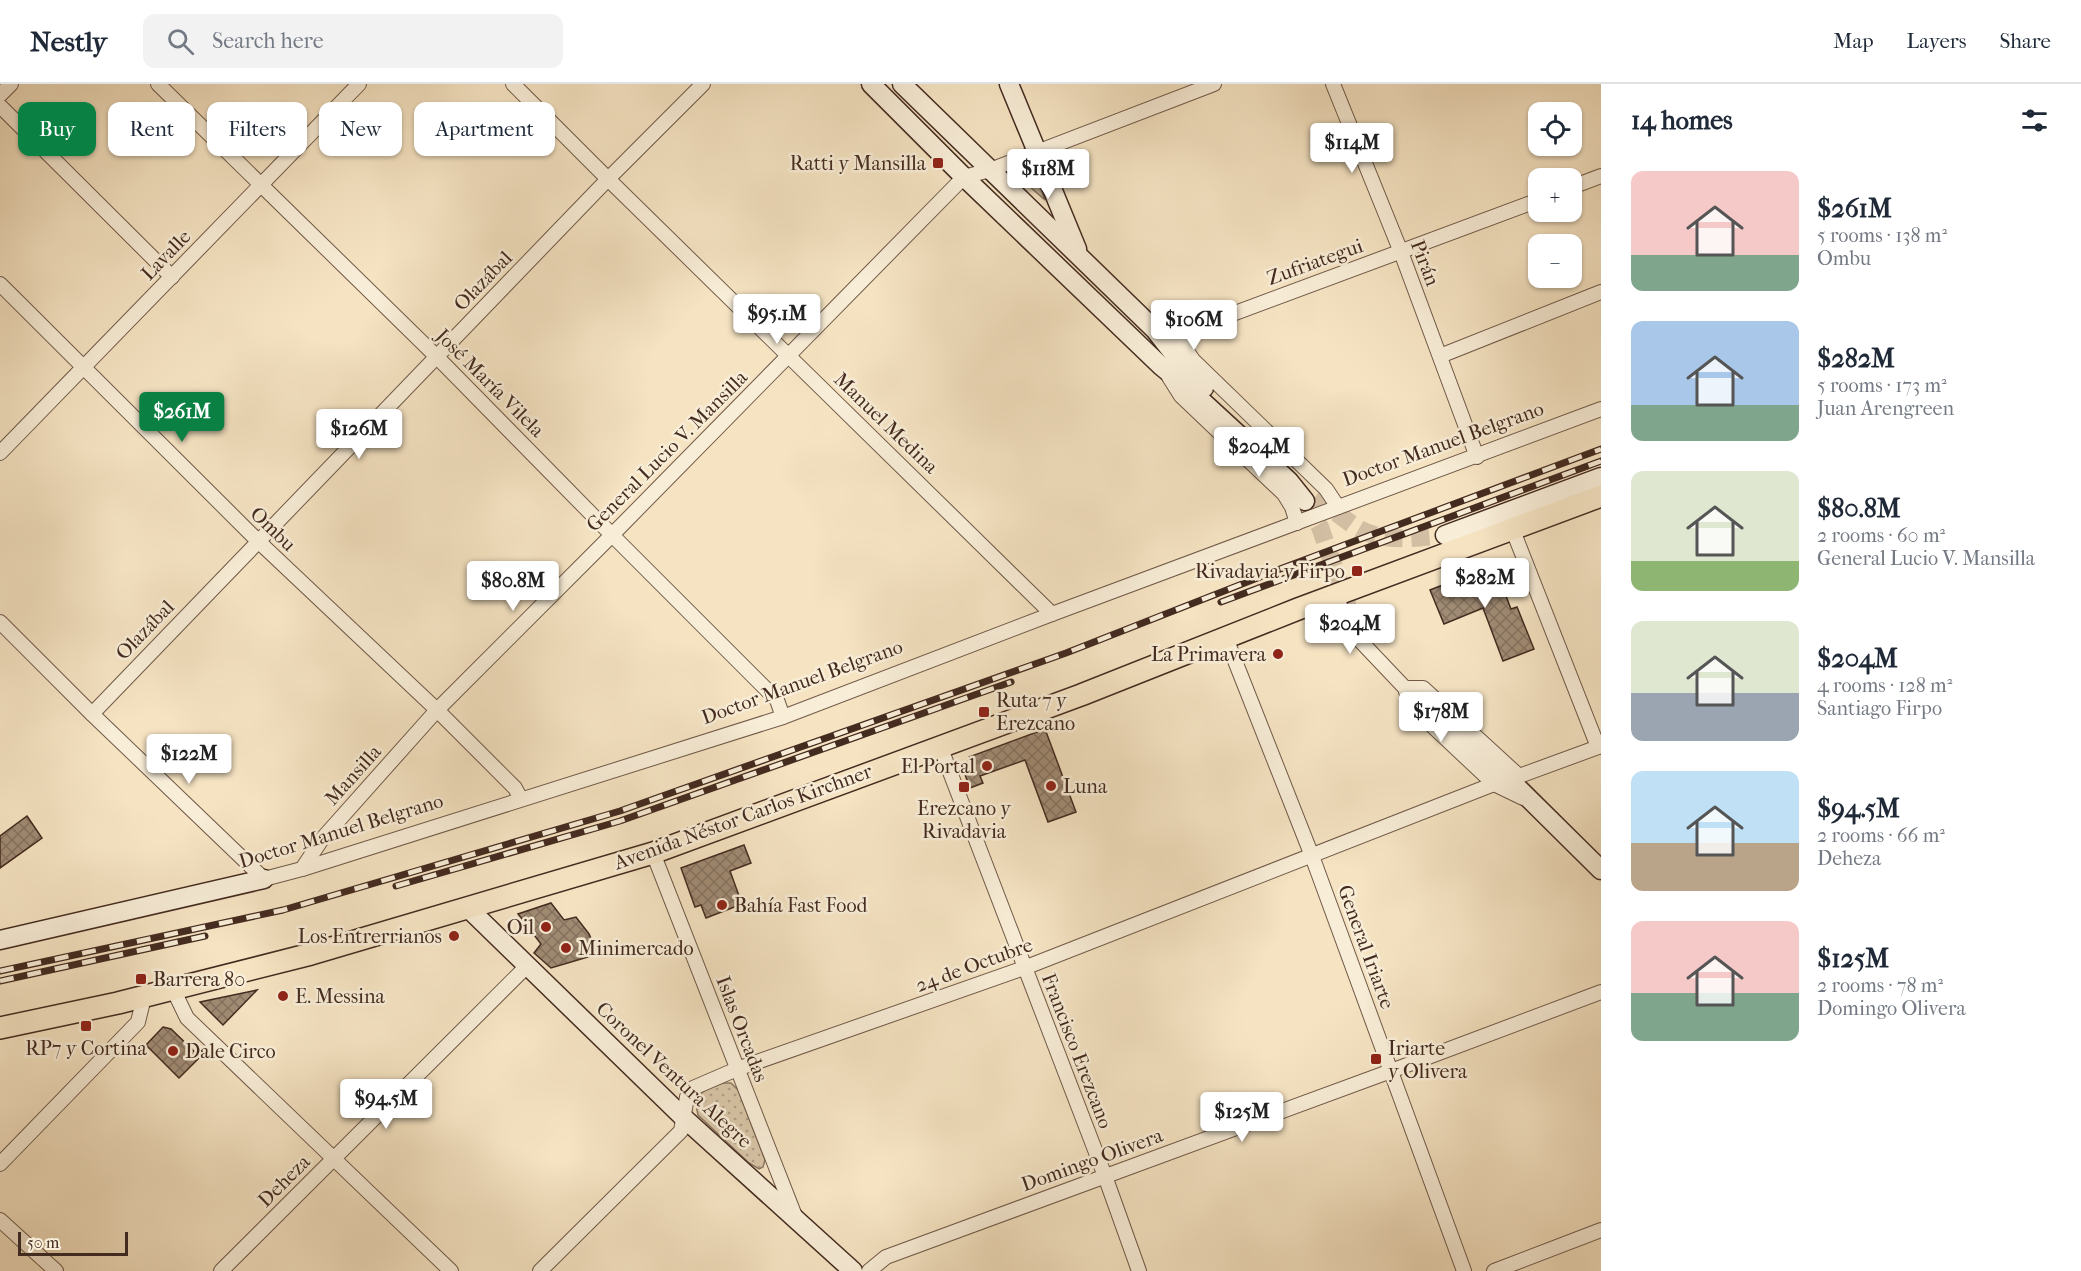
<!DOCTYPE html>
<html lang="en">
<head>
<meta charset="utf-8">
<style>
  :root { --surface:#fff; --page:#f2f2f3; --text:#1f2937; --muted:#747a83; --line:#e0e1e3; --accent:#0b8043 }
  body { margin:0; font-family:"IM FELL French Canon",serif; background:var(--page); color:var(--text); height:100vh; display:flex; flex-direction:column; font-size:22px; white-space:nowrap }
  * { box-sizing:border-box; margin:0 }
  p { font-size:20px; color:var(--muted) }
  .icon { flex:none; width:33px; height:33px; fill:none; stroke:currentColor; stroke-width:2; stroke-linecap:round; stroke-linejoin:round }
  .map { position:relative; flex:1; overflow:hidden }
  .drawer { display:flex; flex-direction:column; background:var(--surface); width:480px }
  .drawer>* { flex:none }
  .hud { position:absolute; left:18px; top:18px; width:570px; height:54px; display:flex; gap:12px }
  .buttons { position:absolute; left:1528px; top:18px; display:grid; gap:12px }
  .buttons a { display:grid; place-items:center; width:54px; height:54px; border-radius:12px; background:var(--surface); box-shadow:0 2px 4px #0004; font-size:30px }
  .scale { position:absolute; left:18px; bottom:15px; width:110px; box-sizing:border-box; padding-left:6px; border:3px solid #442b20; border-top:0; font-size:16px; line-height:21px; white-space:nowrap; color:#442b20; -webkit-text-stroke:4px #f8edd7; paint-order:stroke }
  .price { position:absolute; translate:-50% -51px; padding:0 14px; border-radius:6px; background:#fff; color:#222; font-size:20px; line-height:39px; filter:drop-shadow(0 2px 3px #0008) }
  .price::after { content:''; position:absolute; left:50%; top:36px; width:18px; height:14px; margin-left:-9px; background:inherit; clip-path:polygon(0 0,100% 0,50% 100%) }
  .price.current { background:var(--accent); color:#fff }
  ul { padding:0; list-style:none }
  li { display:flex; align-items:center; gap:18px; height:150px; padding:0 30px }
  li span { display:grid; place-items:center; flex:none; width:168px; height:120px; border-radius:12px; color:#555 }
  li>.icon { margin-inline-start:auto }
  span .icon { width:72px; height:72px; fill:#fffc; stroke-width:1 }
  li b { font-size:26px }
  h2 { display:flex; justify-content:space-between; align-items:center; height:72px; padding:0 30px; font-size:26px }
  .chip { padding:0 21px; border-radius:12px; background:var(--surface); box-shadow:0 2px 4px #0004; font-size:21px; line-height:54px }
  .chip.current { background:var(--accent); color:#fff }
  header { display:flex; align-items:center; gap:36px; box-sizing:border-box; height:84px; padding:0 30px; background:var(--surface); border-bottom:2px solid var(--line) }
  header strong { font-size:28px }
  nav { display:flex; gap:33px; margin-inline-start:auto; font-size:21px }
  .search { width:420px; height:54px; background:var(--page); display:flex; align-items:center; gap:15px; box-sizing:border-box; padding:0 21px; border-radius:12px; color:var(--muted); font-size:22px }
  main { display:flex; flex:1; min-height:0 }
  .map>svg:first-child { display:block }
  .park { fill:url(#park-dots); stroke:#8e7863; stroke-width:1.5 }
  .building { fill:url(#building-cross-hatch); stroke:#442b20; stroke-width:1.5 }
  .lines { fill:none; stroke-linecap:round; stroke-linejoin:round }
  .secondary-tunnel { stroke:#d2bea2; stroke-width:18; stroke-dasharray:18 9; stroke-linecap:butt }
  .street-casing { stroke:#705948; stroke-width:16 }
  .secondary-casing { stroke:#442b20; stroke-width:21 }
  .primary-casing { stroke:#442b20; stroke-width:24 }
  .street { stroke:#f8edd7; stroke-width:14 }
  .secondary { stroke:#f8edd7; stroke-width:18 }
  .primary { stroke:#f5e3c2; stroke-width:21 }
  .rail-casing { stroke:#442b20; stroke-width:7 }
  .rail { stroke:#f8edd7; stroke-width:4.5; stroke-dasharray:14; stroke-linecap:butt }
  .poi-dot { fill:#8f2418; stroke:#f8edd7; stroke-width:2 }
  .labels { text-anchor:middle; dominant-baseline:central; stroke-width:5; stroke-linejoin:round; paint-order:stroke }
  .poi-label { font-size:20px; fill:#442b20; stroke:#f8edd7; text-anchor:start }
  .street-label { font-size:20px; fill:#442b20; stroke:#f8edd7 }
</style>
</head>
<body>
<header>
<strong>Nestly</strong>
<div class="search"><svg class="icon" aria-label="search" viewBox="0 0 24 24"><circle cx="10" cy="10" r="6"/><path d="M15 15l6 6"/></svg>Search here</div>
<nav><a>Map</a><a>Layers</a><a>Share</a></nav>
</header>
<main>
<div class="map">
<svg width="1601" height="1187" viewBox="0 0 1601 1187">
  <defs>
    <pattern id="park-dots" width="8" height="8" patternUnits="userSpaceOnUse" patternTransform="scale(1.5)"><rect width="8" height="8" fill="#d7c4a6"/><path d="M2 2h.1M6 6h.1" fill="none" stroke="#b09f87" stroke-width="1.8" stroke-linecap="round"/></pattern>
    <pattern id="building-cross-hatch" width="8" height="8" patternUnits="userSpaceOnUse" patternTransform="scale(1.5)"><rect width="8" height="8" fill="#a08b74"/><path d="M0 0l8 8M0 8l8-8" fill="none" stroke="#84725f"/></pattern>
  </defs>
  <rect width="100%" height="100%" fill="#f5e3c2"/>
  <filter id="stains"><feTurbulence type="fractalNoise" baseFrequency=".00333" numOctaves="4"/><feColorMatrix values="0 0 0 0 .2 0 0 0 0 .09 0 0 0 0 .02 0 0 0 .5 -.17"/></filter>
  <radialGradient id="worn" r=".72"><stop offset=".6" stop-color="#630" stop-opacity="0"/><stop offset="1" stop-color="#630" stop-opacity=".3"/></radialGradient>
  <g class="park">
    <path d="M 1031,80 L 1045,116 L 1013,88 Z"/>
    <path d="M 723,999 L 731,999 L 738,1006 L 765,1076 L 763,1083 L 759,1085 L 749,1079 L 698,1031 C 692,1008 705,1006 723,999 Z"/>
  </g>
  <g class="building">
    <path d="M 1494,481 L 1511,525 L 1517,523 L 1534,565 L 1503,577 L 1483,524 L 1444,540 L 1430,506 Z"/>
    <path d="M 1045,645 L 1076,728 L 1048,738 L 1025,676 L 980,692 L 983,699 L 970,704 L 964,688 L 969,673 Z"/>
    <path d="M 27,732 L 42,754 L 0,784 L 0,752 Z"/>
    <path d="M 744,761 L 751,779 L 730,787 L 742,820 L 706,834 L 701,821 L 695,823 L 681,784 Z"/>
    <path d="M 551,819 L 564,836 L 576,833 L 589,850 L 598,870 L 551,884 L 534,869 L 541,860 L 518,830 Z"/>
    <path d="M 257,906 L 223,941 L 200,918 Z"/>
    <path d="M 163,943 L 171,945 L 200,973 L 179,994 L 146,961 Z"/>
  </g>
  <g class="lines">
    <g class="secondary-tunnel">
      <path d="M 1316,412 C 1328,421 1340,432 1353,441 C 1380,460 1414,454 1445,451"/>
      <path d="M 1305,417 L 1320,443 L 1354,540 L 1364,559"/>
    </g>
    <g class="street-casing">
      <g id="street">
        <path d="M 158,0 L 437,273 L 612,451 L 777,616 L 783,633"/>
        <path d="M 513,0 L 608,95 L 1052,530"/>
        <path d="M 1333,0 L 1401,168 L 1477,373"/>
        <path d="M 0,11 L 11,0"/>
        <path d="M 0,22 L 172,193"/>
        <path d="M 1572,103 L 1601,92"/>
        <path d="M 0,200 L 258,457 L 437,626 L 515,704 L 521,715"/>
        <path d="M 1169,249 L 1176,251 L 1193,276 L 1326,405 L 1338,423"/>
        <path d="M 1176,251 L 1539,116"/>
        <path d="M 1440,272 L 1601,208"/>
        <path d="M 1169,293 L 1181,312 L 1284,410 L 1292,423 L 1297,439"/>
        <path d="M 0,369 L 359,0"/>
        <path d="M 1512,444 L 1598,663"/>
        <path d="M 1336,511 L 1349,545 L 1405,604 L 1410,621 L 1494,700 L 1523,714"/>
        <path d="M 0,538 L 92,630 L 264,795 L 302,785 L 783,633 L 1052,530 L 1601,325"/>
        <path d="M 1226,554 L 1312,772 L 1464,1187"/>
        <path d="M 1405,604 L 1423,604 L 1519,692"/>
        <path d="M 92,630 L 608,95 L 703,0"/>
        <path d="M 940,662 L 1105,1092 L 1139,1187"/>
        <path d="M 1511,695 L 1601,662"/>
        <path d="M 653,769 L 795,1132"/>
        <path d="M 302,785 L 322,755 L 437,626 L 612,451 L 964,93 L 990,86 L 1214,0"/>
        <path d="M 173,905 L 187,934 L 451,1187"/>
        <path d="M 0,1080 L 138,938 L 144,913"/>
        <path d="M 0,1136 L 56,1187"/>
        <path d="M 221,1187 L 527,882"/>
        <path d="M 540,1187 L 681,1047 L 687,1013 L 693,1004 L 737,985 L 1024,884 L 1494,700"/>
        <path d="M 869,1187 L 886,1173 L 1391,987 L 1601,908"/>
        <path d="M 1494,1187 L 1601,1146"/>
      </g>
    </g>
    <g class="secondary-casing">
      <g id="secondary">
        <path d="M 871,0 L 964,93 L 1161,282 L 1189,305 L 1289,397 L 1305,417"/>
        <path d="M 902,0 L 1155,246 L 1183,282 L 1204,304"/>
        <path d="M 1009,0 L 1077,165"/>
        <path d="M 1445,451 L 1601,393"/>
        <path d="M 1416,612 L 1509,695 L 1601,786"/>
        <path d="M 468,824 L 685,1035 L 853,1187"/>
        <path d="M 0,856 L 264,795"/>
      </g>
    </g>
    <g class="primary-casing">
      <path id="primary" d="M 0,944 L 118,919 L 311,870 L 653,769 L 1081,611 L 1298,525 L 1601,412"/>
    </g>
    <use href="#street" class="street"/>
    <use href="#secondary" class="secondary"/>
    <use href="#primary" class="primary"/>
    <g class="rail-casing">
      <g id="rail">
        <path d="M 1221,518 L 1601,377"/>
        <path d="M 396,802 L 620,737 L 1011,598"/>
        <path d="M 0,887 L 283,826 L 620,727 L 1066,569 L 1280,485 L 1601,365"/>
        <path d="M 0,897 L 205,852"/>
      </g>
    </g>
    <use href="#rail" class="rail"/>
  </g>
  <g class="poi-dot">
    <rect x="932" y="73" width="12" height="12" rx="3"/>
    <rect x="1351" y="481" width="12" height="12" rx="3"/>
    <circle cx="1278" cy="570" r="6"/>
    <rect x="978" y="622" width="12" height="12" rx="3"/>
    <circle cx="987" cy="682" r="6"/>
    <circle cx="1051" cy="702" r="6"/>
    <rect x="958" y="697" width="12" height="12" rx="3"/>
    <circle cx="722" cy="821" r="6"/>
    <circle cx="546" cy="843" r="6"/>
    <circle cx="454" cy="852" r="6"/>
    <circle cx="566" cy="864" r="6"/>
    <rect x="135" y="889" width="12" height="12" rx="3"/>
    <circle cx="283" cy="912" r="6"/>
    <rect x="80" y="936" width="12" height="12" rx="3"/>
    <circle cx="173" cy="967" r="6"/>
    <rect x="1370" y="969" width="12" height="12" rx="3"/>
  </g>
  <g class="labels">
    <g class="poi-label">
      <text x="926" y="79" text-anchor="end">Ratti y Mansilla</text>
      <text x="1345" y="487" text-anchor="end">Rivadavia y Firpo</text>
      <text x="1266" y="570" text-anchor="end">La Primavera</text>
      <text x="996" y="616">Ruta 7 y<tspan x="996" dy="23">Erezcano</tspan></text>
      <text x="975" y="682" text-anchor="end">El Portal</text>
      <text x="1063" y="702">Luna</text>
      <text x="964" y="724" text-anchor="middle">Erezcano y<tspan x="964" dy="23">Rivadavia</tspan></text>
      <text x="734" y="821">Bahía Fast Food</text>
      <text x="534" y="843" text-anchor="end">Oil</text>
      <text x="442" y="852" text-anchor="end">Los Entrerrianos</text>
      <text x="578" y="864">Minimercado</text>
      <text x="153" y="895">Barrera 80</text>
      <text x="295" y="912">E. Messina</text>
      <text x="86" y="964" text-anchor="middle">RP7 y Cortina</text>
      <text x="1388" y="964">Iriarte<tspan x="1388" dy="23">y Olivera</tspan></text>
      <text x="185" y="967">Dale Circo</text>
    </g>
    <g class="street-label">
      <text transform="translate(166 171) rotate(-46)">Lavalle</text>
      <text transform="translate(1315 178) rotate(-20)">Zufriategui</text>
      <text transform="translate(1425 179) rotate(69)">Pirán</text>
      <text transform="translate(483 197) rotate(-46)">Olazábal</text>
      <text transform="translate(490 299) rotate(45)">José María Vilela</text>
      <text transform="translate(886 339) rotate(44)">Manuel Medina</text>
      <text transform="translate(1443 360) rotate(-20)">Doctor Manuel Belgrano</text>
      <text transform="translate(667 367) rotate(-45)">General Lucio V. Mansilla</text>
      <text transform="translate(273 445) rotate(44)">Ombu</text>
      <text transform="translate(145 546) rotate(-46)">Olazábal</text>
      <text transform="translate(802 598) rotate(-20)">Doctor Manuel Belgrano</text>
      <text transform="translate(353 691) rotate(-48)">Mansilla</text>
      <text transform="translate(743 733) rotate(-20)">Avenida Néstor Carlos Kirchner</text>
      <text transform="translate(341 747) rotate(-17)">Doctor Manuel Belgrano</text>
      <text transform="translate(1366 863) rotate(70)">General Iriarte</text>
      <text transform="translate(974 881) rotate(-20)">24 de Octubre</text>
      <text transform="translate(742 945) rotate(69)">Islas Orcadas</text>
      <text transform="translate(1077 967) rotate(69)">Francisco Erezcano</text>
      <text transform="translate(674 991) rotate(43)">Coronel Ventura Alegre</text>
      <text transform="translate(1092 1076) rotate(-20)">Domingo Olivera</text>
      <text transform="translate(284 1097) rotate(-45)">Deheza</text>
    </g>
  </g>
  <rect width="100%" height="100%" filter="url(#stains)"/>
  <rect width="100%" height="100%" fill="url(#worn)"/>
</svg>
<div class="buttons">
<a><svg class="icon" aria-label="locate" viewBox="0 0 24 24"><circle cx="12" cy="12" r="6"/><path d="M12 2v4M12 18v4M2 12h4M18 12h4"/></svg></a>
<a>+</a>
<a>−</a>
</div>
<div class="scale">50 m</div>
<b class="price" style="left:1352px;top:90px">$114M</b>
<b class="price" style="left:1048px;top:116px">$118M</b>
<b class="price" style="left:777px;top:261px">$95.1M</b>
<b class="price" style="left:1194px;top:267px">$106M</b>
<b class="price current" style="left:182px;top:359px">$261M</b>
<b class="price" style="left:359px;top:376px">$126M</b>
<b class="price" style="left:1259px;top:394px">$204M</b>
<b class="price" style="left:1485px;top:525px">$282M</b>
<b class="price" style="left:513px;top:528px">$80.8M</b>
<b class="price" style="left:1350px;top:571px">$204M</b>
<b class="price" style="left:1441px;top:659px">$178M</b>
<b class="price" style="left:189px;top:701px">$122M</b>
<b class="price" style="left:386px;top:1046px">$94.5M</b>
<b class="price" style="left:1242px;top:1059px">$125M</b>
<div class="hud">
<a class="chip current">Buy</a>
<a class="chip">Rent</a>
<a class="chip">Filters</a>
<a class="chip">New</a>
<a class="chip">Apartment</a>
</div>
</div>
<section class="drawer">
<h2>14 homes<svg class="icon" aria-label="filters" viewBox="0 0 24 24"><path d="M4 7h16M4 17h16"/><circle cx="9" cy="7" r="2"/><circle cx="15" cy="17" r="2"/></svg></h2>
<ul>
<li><span style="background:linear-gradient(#f6c9c9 70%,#7fa58c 0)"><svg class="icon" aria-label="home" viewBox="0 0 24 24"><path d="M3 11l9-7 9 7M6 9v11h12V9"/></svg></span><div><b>$261M</b><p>5 rooms · 138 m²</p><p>Ombu</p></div></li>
<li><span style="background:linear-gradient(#a9c7e8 70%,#7fa58c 0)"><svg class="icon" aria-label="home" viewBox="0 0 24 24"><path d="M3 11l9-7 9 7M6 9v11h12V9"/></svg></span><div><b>$282M</b><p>5 rooms · 173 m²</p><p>Juan Arengreen</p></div></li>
<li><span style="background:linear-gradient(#dfe7d0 75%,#8fb573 0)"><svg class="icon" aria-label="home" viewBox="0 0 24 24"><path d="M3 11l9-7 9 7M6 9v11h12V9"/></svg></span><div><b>$80.8M</b><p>2 rooms · 60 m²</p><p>General Lucio V. Mansilla</p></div></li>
<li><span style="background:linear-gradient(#dfe7d0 60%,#9aa5b1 0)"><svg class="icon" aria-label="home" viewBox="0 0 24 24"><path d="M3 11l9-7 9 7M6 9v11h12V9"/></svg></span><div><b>$204M</b><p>4 rooms · 128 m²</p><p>Santiago Firpo</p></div></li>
<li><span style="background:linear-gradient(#bfe0f5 60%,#b9a48a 0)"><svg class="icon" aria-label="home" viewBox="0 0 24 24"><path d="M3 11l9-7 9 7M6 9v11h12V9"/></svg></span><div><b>$94.5M</b><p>2 rooms · 66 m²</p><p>Deheza</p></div></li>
<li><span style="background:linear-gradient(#f6c9c9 60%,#7fa58c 0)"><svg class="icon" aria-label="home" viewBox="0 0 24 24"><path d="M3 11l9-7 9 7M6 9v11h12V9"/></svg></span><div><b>$125M</b><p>2 rooms · 78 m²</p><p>Domingo Olivera</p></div></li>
</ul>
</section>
</main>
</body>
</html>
